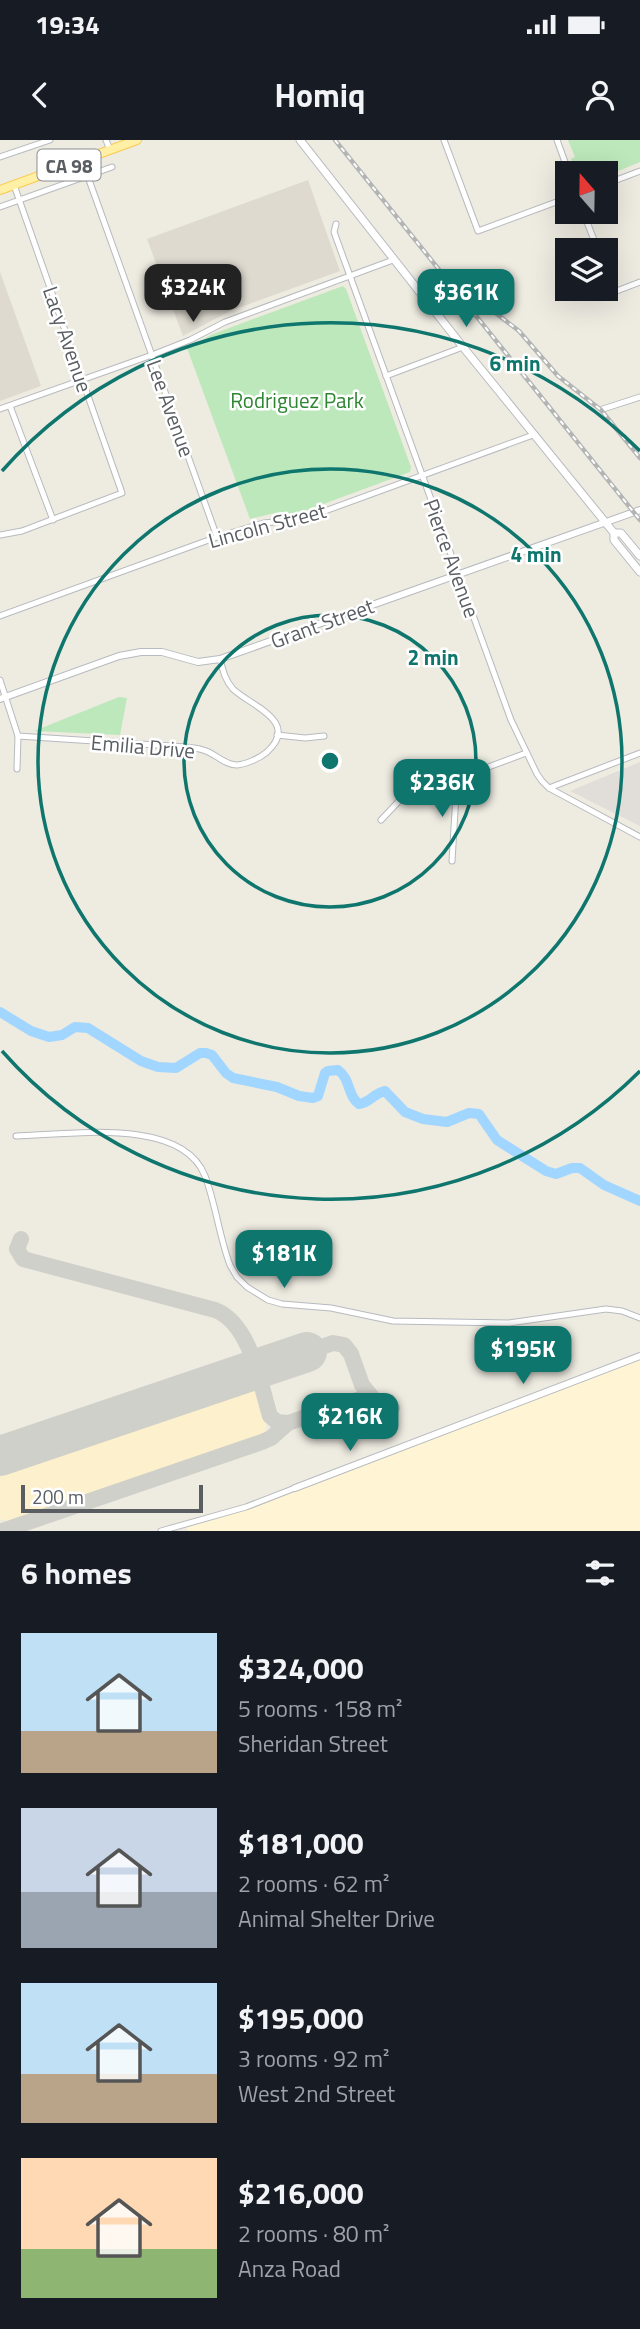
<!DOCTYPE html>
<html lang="en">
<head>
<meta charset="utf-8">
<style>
  :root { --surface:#171b24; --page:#242831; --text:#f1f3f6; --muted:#9ea1a6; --accent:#0f766e }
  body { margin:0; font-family:"Titillium Web",sans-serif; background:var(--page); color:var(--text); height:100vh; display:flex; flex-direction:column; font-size:26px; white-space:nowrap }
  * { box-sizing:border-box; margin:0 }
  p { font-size:23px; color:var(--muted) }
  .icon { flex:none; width:38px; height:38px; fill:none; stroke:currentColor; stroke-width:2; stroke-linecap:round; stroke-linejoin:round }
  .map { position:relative; height:1391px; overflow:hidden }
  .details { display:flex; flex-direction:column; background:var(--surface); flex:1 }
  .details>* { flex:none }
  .needle { width:46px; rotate:340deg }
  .fabs { position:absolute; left:555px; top:21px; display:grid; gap:14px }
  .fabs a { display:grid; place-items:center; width:63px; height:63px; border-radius:0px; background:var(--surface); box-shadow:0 7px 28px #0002; font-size:35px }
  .scale { position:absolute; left:21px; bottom:18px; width:182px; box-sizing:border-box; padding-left:7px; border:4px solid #5a5e63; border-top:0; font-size:19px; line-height:24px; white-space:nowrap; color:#5a5e63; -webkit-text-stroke:5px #fff; paint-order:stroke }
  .price { position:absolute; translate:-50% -60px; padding:0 16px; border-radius:14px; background:var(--accent); color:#fff; font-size:23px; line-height:46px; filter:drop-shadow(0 2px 4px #0008) }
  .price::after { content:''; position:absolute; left:50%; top:42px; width:21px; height:16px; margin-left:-10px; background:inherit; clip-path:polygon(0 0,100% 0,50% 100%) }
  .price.active { background:#222; color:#fff }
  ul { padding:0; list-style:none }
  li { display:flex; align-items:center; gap:21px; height:175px; padding:0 21px }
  li span { display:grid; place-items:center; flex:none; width:196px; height:140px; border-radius:0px; color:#555 }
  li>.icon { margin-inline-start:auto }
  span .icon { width:84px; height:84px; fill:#fffc; stroke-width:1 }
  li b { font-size:30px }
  h2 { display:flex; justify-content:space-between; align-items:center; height:84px; padding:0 21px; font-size:30px }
  .status { display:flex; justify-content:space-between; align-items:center; height:49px; padding:0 35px; background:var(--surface); direction:ltr }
  .status svg { height:19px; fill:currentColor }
  header { display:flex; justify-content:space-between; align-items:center; height:91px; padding:0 21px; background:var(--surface); font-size:32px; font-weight:700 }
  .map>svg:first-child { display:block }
  .commercial { fill:#fff5d5 }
  .industrial { fill:#e1ded9 }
  .education { fill:#dedad0 }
  .green { fill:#bce8bb }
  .sand { fill:#fdf1cd }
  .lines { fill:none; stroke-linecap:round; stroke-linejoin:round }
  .river { stroke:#a0d6ff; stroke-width:10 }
  .taxiway { stroke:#d0d0ca; stroke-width:16 }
  .runway { stroke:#d0d0ca; stroke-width:40 }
  .minor-casing { stroke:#b7babf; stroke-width:7 }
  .tertiary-casing { stroke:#b7babf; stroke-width:8 }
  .secondary-casing { stroke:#b7bbc1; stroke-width:9 }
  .primary-casing { stroke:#fbc94d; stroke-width:10 }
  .minor { stroke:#fff; stroke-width:5 }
  .tertiary { stroke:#fff; stroke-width:6 }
  .secondary { stroke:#fff; stroke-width:7 }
  .primary { stroke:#fff0a5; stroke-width:8 }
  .rail-casing { stroke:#b3b4b4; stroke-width:4.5 }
  .rail { stroke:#fff; stroke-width:2; stroke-dasharray:5; stroke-linecap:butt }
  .ring { fill:none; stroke:#0f766e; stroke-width:3.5 }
  .labels { text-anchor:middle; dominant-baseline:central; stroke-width:5; stroke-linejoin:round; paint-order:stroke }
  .shield { fill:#fff; stroke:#8c8e92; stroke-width:2 }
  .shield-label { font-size:19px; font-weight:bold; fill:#5a5e63 }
  .street-label { font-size:21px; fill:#5a5e63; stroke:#fff }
  .park-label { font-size:21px; fill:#2e8632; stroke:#fff }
  .centre { fill:#0f766e; stroke:#fff; stroke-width:3.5 }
  .ring-label { font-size:21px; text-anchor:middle; font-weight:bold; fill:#0f766e; stroke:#fff; stroke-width:5; stroke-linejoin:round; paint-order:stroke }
</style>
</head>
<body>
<div class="status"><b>19:34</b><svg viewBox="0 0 49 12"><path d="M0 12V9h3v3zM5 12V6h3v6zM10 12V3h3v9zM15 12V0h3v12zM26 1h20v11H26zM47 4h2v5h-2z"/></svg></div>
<header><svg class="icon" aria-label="back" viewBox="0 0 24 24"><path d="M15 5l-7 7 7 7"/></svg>Homiq<svg class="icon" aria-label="person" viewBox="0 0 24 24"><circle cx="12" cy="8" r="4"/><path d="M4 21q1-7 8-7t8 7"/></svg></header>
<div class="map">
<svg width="640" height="1391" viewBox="0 0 640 1391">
  <rect width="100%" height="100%" fill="#eeebe1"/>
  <path class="commercial" d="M 640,1216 L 640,1391 L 188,1391 L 185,1383 L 246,1367 Z"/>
  <path class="industrial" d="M 640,622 L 640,686 L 570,651 Z"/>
  <g class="education">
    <path d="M 308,40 L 340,131 L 230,171 L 183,196 L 147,99 Z"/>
    <path d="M 0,132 L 41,246 L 0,261 Z"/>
  </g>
  <g class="green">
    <path d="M 568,0 L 640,0 L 640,22 L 606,36 L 606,33 L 577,33 L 571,19 L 575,17 Z"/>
    <path d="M 343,146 L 346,149 L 411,327 L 410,332 L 299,373 L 275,373 L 250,379 L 187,208 L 213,194 Z"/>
    <path d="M 119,557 L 127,558 L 120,595 L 34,591 Z"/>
  </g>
  <path class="sand" d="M 242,1245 L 251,1246 C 262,1256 273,1284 262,1296 L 11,1382 L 0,1379 L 0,1328 Z"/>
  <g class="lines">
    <path class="river" d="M 0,872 L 31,891 L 49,897 L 62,895 L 75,887 L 88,888 L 141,921 L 158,927 L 176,928 L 200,913 L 206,913 L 212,915 L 226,933 L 233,938 L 277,947 L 299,956 L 313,958 L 318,956 L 325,933 L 328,931 L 338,930 C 351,939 347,956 359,964 C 370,963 374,953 385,951 L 405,972 L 423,979 L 447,982 L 469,973 L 479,974 L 497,1000 L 546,1031 L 556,1034 L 572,1028 L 580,1028 L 604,1045 L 640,1061"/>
    <g class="taxiway">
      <path d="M 21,1099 L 17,1109 L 23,1119 L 215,1170 C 250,1183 260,1243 270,1276 L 277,1282 L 288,1283 L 363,1258 L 392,1268"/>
      <path d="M 307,1212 L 333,1203 L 344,1205 L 351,1214 L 362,1245 L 376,1262"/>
      <path d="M 2,1391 L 262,1302 L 271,1298 L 288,1283"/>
    </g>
    <path class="runway" d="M 0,1316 L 307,1212"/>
    <g class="minor-casing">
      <g id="minor">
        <path d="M 106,0 L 110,10"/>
        <path d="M 444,0 L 478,91 L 567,58"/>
        <path d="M 557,0 L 569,33"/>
        <path d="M 0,17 L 50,0"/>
        <path d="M 84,20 L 88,37 L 217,397"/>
        <path d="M 606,44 L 640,31"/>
        <path d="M 0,67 L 112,27"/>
        <path d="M 583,72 L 598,110"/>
        <path d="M 336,84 L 334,92 L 350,136 L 511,580 L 537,634 L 542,641 L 549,648 L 640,697"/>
        <path d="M 606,130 L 614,152 L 640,142"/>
        <path d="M 386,236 L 463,207"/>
        <path d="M 10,266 L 53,380"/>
        <path d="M 0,269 L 152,215 L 190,200 L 225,182 L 393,120"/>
        <path d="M 603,269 L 640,257"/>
        <path d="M 0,395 L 22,391 L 122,353 L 14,45"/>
        <path d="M 0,476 L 217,397 L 264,383 L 303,379 L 533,295"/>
        <path d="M 0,540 L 18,596 L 17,629"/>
        <path d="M 277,595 L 305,598 L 324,596"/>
        <path d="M 18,596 L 186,607 C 192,608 198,608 203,610 C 215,613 224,625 237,625 C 247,624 260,618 267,612 C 301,581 249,565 233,549 C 225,540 223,531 220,519"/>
        <path d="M 549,648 L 640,613"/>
        <path d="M 381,680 L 400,660 L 526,613"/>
        <path d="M 452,721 L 457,638"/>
        <path d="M 16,996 C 66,995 182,976 205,1036 C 216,1065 219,1096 230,1125 L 237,1137 L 247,1147 L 268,1160 L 282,1164 L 331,1168 L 393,1181 L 509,1183 L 606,1169 L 622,1171 L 640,1178"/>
        <path d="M 161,1391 L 246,1367 L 295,1348"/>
      </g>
    </g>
    <g class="tertiary-casing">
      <g id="tertiary">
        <path d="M 0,559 L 119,516 L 141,512 L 162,512 L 198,522 L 220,519 L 640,370"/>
        <path d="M 295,1348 L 640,1216"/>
      </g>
    </g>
    <g class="secondary-casing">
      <g id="secondary">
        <path d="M 300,0 L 463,207 L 614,393 L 614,400 L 640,432"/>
        <path d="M 614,393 L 621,393 L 640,416"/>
      </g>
    </g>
    <g class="primary-casing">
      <path id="primary" d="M 0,50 L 137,0"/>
    </g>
    <use href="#minor" class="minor"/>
    <use href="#tertiary" class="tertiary"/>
    <use href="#secondary" class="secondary"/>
    <use href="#primary" class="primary"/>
    <g class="rail-casing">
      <g id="rail">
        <path d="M 335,0 L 640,380"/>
        <path d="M 462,147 L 519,191 L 558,236 L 601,270 L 640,318"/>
      </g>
    </g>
    <use href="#rail" class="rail"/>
  </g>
  <g class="ring">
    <circle cx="330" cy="621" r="146"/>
    <circle cx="330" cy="621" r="292"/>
    <path d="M640 931A438 438 0 0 1 2 911M2 331A438 438 0 0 1 640 311"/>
  </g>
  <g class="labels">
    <rect class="shield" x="37.5" y="9.5" width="63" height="31" rx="5"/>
    <g class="shield-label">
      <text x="69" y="25">CA 98</text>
    </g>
    <g class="street-label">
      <text transform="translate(68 199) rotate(71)">Lacy Avenue</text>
      <text transform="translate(171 268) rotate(70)">Lee Avenue</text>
      <text transform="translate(267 385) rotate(-15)">Lincoln Street</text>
      <text transform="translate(452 418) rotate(70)">Pierce Avenue</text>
      <text transform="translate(322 483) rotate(-20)">Grant Street</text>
      <text transform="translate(143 606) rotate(5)">Emilia Drive</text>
    </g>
    <g class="park-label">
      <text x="297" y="260">Rodriguez Park</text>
    </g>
  </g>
  <circle cx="330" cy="621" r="10" class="centre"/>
  <g class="ring-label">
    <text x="515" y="231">6 min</text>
    <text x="536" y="422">4 min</text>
    <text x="433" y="525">2 min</text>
  </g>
</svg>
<div class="fabs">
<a><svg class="needle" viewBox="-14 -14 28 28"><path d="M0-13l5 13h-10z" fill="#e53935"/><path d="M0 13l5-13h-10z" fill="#9ea1a6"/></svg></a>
<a><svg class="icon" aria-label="layers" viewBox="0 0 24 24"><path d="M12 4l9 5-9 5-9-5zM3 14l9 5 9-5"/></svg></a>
</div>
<div class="scale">200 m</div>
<b class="price active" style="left:193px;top:184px">$324K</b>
<b class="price" style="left:466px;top:189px">$361K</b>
<b class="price" style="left:442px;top:679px">$236K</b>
<b class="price" style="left:284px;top:1150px">$181K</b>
<b class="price" style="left:523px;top:1246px">$195K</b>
<b class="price" style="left:350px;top:1313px">$216K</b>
</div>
<section class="details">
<h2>6 homes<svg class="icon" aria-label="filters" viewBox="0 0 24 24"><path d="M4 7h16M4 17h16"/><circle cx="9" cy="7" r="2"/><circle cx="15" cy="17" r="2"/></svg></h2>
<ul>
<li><span style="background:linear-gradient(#bfe0f5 70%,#b9a48a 0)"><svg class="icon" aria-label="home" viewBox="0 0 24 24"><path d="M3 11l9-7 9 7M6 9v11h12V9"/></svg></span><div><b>$324,000</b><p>5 rooms · 158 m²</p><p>Sheridan Street</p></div></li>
<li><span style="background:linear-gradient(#c9d6e8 60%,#9aa5b1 0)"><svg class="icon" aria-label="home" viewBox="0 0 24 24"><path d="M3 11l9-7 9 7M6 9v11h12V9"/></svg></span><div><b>$181,000</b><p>2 rooms · 62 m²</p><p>Animal Shelter Drive</p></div></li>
<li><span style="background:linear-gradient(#bfe0f5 65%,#b9a48a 0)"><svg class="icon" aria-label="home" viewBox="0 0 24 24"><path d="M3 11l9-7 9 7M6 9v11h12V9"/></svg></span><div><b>$195,000</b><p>3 rooms · 92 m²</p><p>West 2nd Street</p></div></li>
<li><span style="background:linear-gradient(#ffd9b3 65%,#8fb573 0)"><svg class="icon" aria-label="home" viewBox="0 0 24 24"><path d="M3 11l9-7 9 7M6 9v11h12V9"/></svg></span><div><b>$216,000</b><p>2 rooms · 80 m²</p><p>Anza Road</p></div></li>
</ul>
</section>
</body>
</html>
